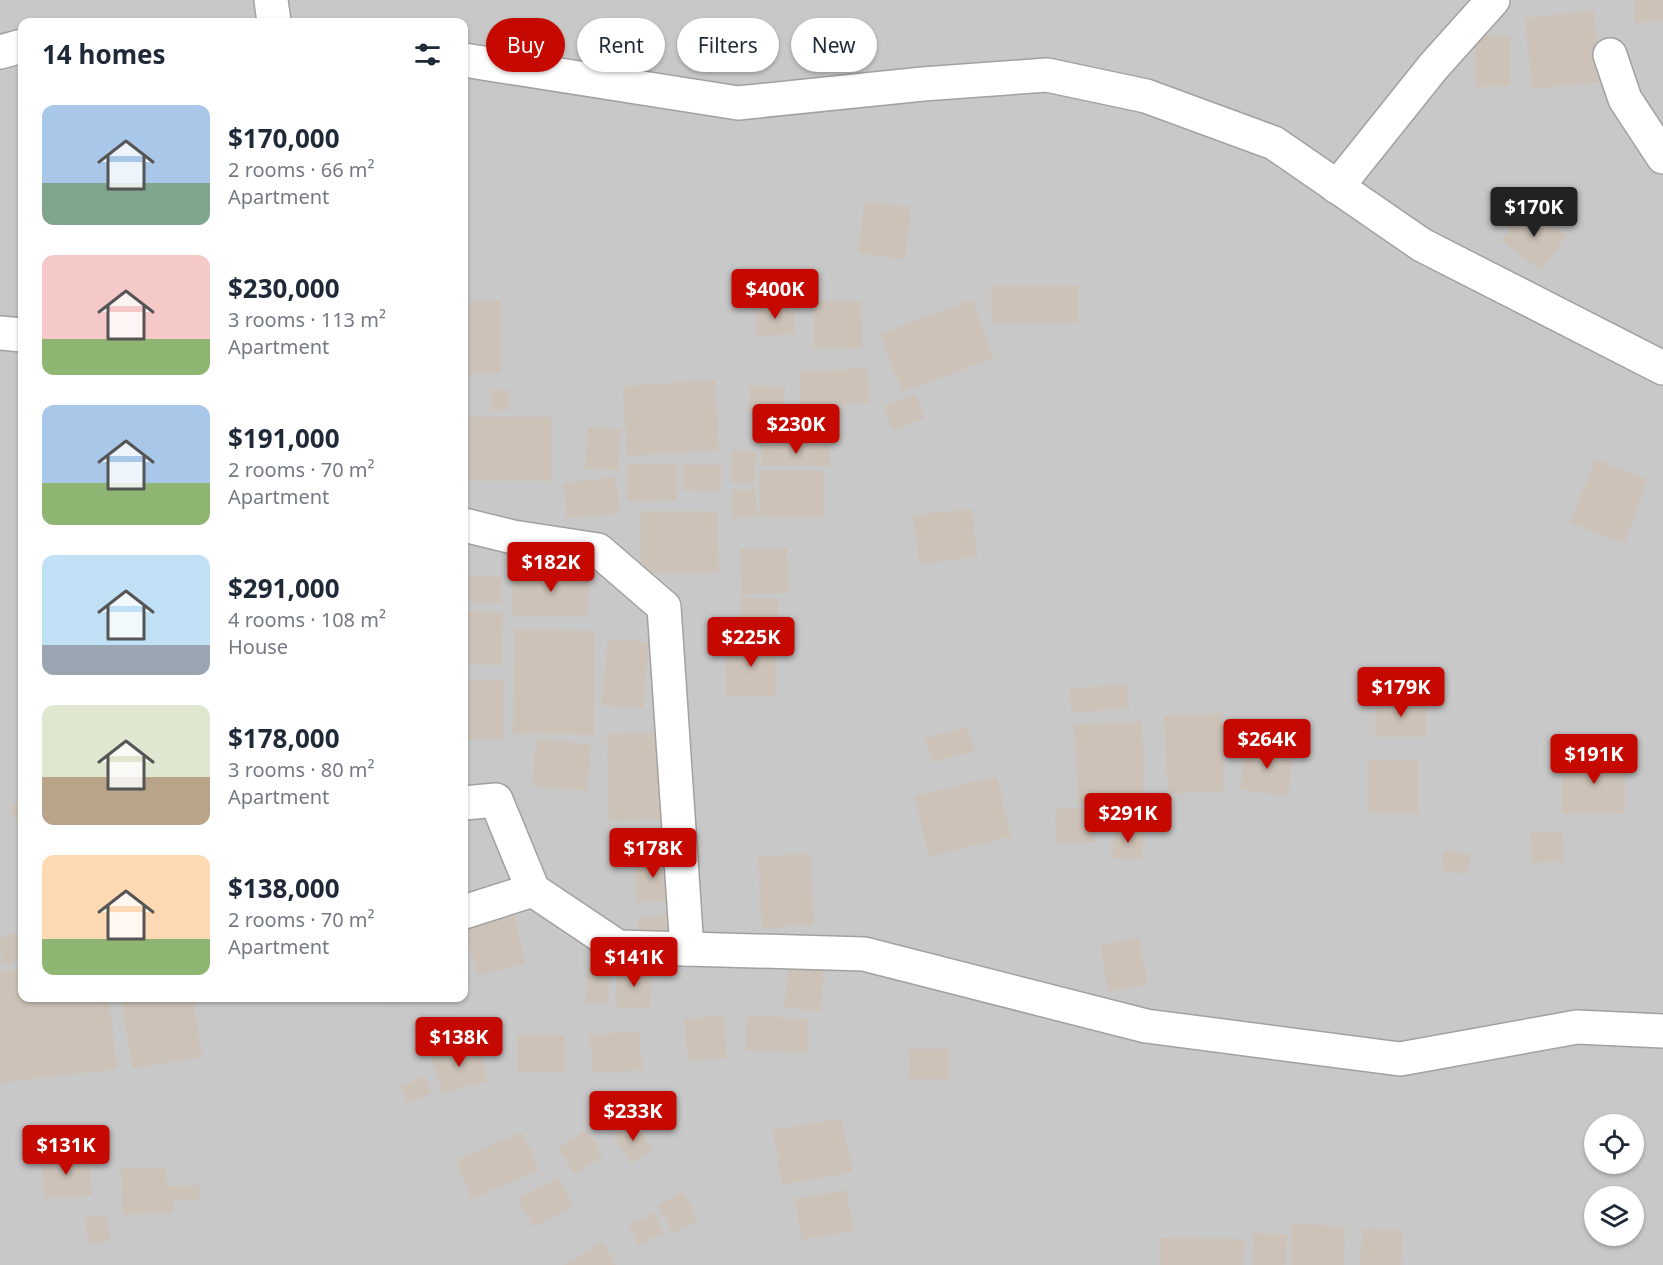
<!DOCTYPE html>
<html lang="en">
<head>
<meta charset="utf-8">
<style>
  :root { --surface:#fff; --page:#f2f2f3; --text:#1f2937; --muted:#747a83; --accent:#c50900 }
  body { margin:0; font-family:"Noto Sans",sans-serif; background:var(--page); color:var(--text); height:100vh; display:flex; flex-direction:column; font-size:22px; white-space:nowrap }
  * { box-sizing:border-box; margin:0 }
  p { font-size:20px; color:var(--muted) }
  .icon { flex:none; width:33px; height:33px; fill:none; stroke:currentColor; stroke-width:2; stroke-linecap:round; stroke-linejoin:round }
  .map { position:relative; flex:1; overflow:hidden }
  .sheet { position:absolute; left:18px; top:18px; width:450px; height:984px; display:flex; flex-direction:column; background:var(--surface); border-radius:12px; box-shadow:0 2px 4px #0004 }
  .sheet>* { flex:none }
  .banner { position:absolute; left:486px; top:18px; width:570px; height:54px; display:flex; gap:12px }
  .fabs { position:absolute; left:1584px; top:1114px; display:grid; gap:12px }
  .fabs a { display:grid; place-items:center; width:60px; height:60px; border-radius:50%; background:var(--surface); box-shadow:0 2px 4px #0004; font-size:30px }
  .price { position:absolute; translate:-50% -51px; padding:0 14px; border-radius:6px; background:var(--accent); color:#fff; font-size:20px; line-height:39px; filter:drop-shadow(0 2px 3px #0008) }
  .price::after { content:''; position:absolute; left:50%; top:36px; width:18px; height:14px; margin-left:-9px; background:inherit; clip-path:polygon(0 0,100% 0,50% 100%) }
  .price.selected { background:#222; color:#fff }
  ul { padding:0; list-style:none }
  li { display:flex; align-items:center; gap:18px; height:150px; padding:0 24px }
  li span { display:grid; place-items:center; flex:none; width:168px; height:120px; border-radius:12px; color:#555 }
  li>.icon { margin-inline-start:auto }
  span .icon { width:72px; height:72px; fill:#fffc; stroke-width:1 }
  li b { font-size:26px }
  h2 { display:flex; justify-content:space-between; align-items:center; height:72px; padding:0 24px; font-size:26px }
  .chip { padding:0 21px; border-radius:27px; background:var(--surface); box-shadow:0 2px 4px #0004; font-size:21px; line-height:54px }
  .chip.selected { background:var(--accent); color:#fff }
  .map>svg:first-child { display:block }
  .religious { fill:#c8c8c8; fill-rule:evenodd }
  .building { fill:#cdc2b7 }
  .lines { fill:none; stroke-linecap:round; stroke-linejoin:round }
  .minor-casing { stroke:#a1a1a1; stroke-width:36 }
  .minor { stroke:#fff; stroke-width:33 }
</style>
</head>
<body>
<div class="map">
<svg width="1663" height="1265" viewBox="0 0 1663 1265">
  <rect width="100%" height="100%" fill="#ede9de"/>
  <path class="religious" d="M 0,0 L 1663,0 L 1663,1265 L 0,1265 ZM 22,22 L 464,22 L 464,998 L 22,998 ZM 1594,1125 L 1634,1125 L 1634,1164 L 1594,1164 ZM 1594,1197 L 1634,1197 L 1634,1236 L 1594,1236 Z"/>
  <g class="building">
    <path d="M 1634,0 L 1663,0 L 1663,22 L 1634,23 Z"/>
    <path d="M 1594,11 L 1602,82 L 1532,89 L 1525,18 Z"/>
    <path d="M 1475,36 L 1510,36 L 1510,86 L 1475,87 Z"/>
    <path d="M 865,202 L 911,207 L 905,259 L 858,253 Z"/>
    <path d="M 1527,206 L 1567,236 L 1541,270 L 1501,241 Z"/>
    <rect x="991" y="286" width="87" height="37"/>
    <path d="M 972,300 L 994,358 L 902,392 L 880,334 Z"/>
    <path d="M 500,301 L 500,373 L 464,374 L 464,302 Z"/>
    <path d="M 814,301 L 861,301 L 862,348 L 814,348 Z"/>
    <path d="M 794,304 L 795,334 L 756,336 L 755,305 Z"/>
    <path d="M 867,368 L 869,403 L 801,407 L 800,372 Z"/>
    <path d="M 715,380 L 719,450 L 627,456 L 623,386 Z"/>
    <path d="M 751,385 L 785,387 L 783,414 L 749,412 Z"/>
    <rect x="492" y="390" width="17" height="20"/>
    <path d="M 916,395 L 924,419 L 893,430 L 884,406 Z"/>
    <rect x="464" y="417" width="87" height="64"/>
    <path d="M 588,427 L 621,429 L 618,471 L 585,469 Z"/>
    <path d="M 829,444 L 830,466 L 762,466 L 761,445 Z"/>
    <path d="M 733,450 L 756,451 L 754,483 L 731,482 Z"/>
    <path d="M 1595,459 L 1648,480 L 1624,543 L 1570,523 Z"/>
    <path d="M 627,464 L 676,464 L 677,500 L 627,501 Z"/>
    <path d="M 683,465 L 721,465 L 721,491 L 683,490 Z"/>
    <rect x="759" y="471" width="65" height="46"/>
    <path d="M 616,477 L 620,513 L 567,519 L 563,483 Z"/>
    <path d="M 755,489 L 757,517 L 733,519 L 732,490 Z"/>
    <path d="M 972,509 L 977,557 L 919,564 L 913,515 Z"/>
    <path d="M 641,511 L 718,511 L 719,573 L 641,573 Z"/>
    <path d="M 787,548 L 788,593 L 741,594 L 740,549 Z"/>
    <path d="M 513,570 L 589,571 L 588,617 L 512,615 Z"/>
    <path d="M 465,575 L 502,576 L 501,603 L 465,602 Z"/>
    <path d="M 741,597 L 779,599 L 776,629 L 739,627 Z"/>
    <path d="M 464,611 L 503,612 L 502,665 L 464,665 Z"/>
    <path d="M 514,630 L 595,631 L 594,735 L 513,734 Z"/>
    <path d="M 608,639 L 649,642 L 643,708 L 602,705 Z"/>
    <path d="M 727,639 L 776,640 L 775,696 L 726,696 Z"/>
    <path d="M 464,679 L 504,680 L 503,739 L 464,739 Z"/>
    <path d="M 1126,684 L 1129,708 L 1072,713 L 1070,689 Z"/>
    <path d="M 1426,699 L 1426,737 L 1375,737 L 1375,700 Z"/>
    <path d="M 1222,713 L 1225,791 L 1168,794 L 1164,716 Z"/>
    <path d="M 1142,721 L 1145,801 L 1078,805 L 1074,725 Z"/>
    <path d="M 967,726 L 975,750 L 933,763 L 925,739 Z"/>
    <path d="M 659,733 L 661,819 L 609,821 L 607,734 Z"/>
    <path d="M 536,739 L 591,744 L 587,791 L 532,786 Z"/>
    <path d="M 1246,743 L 1294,749 L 1288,796 L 1240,790 Z"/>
    <rect x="1562" y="756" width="63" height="58"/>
    <rect x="1369" y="760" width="49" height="53"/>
    <path d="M 997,777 L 1011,837 L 929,856 L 915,796 Z"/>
    <path d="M 22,799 L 22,825 L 21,826 L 9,810 Z"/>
    <path d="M 1092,808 L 1094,842 L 1057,844 L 1055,809 Z"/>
    <path d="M 1114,829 L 1144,831 L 1142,859 L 1112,858 Z"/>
    <path d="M 1563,831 L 1564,862 L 1532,863 L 1530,833 Z"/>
    <path d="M 1443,851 L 1470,854 L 1468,874 L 1441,871 Z"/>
    <path d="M 811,854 L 814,925 L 762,928 L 758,856 Z"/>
    <path d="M 670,855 L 672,901 L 637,903 L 635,856 Z"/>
    <path d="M 514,912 L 525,964 L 477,975 L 465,922 Z"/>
    <path d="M 674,916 L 675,939 L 639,941 L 638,917 Z"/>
    <path d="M 22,932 L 22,961 L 2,966 L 0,938 Z"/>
    <path d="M 1139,938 L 1148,984 L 1108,991 L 1100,945 Z"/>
    <path d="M 464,959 L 469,976 L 464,978 Z"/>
    <path d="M 588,967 L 610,969 L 608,1004 L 586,1003 Z"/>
    <path d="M 617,967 L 652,968 L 650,1009 L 616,1007 Z"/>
    <path d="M 22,968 L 22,998 L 109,998 L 117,1069 L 0,1083 L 0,971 Z"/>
    <path d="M 788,968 L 824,971 L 820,1011 L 784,1008 Z"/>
    <path d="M 121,998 L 193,998 L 202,1057 L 132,1068 Z"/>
    <path d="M 387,998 L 405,998 L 391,1005 Z"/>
    <path d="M 723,1015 L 727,1058 L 688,1061 L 684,1019 Z"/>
    <path d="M 747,1015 L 808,1019 L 807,1053 L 746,1050 Z"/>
    <path d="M 639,1031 L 642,1070 L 593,1073 L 590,1035 Z"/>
    <rect x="517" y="1035" width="47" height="37"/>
    <path d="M 476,1042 L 488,1081 L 442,1094 L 431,1056 Z"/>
    <rect x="909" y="1049" width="40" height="30"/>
    <path d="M 425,1076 L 432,1093 L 407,1103 L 400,1086 Z"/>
    <path d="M 842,1118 L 852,1172 L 782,1185 L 773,1130 Z"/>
    <path d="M 634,1121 L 653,1150 L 631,1164 L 613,1134 Z"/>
    <path d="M 587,1130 L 603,1156 L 575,1174 L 558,1148 Z"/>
    <path d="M 522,1132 L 539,1170 L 472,1199 L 456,1161 Z"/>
    <path d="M 88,1152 L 92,1195 L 45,1199 L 41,1156 Z"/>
    <path d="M 166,1167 L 167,1186 L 199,1185 L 199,1199 L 174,1200 L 174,1213 L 123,1215 L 121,1169 Z"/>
    <path d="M 559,1178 L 573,1207 L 533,1227 L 518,1198 Z"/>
    <path d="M 846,1190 L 854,1231 L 802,1240 L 795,1199 Z"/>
    <path d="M 683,1192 L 698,1220 L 673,1233 L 658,1205 Z"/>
    <path d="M 654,1213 L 664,1233 L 639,1245 L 629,1225 Z"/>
    <path d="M 107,1215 L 110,1241 L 88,1244 L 85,1218 Z"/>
    <path d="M 1292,1224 L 1345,1226 L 1344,1265 L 1291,1265 Z"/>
    <path d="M 1362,1229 L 1403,1231 L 1401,1265 L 1360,1265 Z"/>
    <path d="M 1253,1233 L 1287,1234 L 1285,1265 L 1252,1265 Z"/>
    <path d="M 1160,1238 L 1245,1239 L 1244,1265 L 1160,1265 Z"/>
    <path d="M 602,1242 L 617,1265 L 564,1265 Z"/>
  </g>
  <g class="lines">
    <g class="minor-casing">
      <g id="minor">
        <path d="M 271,0 L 274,22"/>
        <path d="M 0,52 L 22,46"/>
        <path d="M 1610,55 L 1625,99 L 1663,157"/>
        <path d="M 464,60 L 738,103 L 923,84 L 1047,75 L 1146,96 L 1274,143 L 1422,245 L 1663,368"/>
        <path d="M 1337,187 L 1433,67 L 1493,0"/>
        <path d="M 0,333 L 22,335"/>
        <path d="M 464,525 L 513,537 L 598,550 L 664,607 L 687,949"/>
        <path d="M 464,803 L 496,800 L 533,890 L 618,947 L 864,954 L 1146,1026 L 1400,1059 L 1577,1027 L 1663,1031"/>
        <path d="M 464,912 L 533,890"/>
      </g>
    </g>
    <use href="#minor" class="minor"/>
  </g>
</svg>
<div class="fabs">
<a><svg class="icon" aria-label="locate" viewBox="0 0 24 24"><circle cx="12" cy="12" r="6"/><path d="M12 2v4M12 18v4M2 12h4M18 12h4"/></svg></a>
<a><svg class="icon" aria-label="layers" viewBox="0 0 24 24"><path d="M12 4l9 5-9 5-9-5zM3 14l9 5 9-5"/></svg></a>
</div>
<b class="price selected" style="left:1534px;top:238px">$170K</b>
<b class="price" style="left:775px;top:320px">$400K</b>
<b class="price" style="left:796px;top:455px">$230K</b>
<b class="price" style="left:551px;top:593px">$182K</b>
<b class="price" style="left:751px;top:668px">$225K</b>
<b class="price" style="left:1401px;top:718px">$179K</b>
<b class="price" style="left:1267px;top:770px">$264K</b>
<b class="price" style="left:1594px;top:785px">$191K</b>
<b class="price" style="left:1128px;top:844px">$291K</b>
<b class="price" style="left:653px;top:879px">$178K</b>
<b class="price" style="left:634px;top:988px">$141K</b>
<b class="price" style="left:459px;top:1068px">$138K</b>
<b class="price" style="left:633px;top:1142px">$233K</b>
<b class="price" style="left:66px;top:1176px">$131K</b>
<div class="banner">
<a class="chip selected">Buy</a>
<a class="chip">Rent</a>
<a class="chip">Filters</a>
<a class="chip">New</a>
</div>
<section class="sheet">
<h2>14 homes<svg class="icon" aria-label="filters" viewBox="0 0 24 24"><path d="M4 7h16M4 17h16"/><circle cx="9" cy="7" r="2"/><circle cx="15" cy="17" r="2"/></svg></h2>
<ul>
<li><span style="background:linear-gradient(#a9c7e8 65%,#7fa58c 0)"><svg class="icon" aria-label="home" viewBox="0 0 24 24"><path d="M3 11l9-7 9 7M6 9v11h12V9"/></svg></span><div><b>$170,000</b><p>2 rooms · 66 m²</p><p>Apartment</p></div></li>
<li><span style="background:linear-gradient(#f6c9c9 70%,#8fb573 0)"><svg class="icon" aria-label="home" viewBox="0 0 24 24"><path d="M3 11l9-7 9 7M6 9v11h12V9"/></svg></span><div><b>$230,000</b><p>3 rooms · 113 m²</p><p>Apartment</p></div></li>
<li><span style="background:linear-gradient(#a9c7e8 65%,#8fb573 0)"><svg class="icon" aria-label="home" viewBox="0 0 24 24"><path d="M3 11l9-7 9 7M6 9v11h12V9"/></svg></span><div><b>$191,000</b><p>2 rooms · 70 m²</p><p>Apartment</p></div></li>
<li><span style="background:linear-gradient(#bfe0f5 75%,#9aa5b1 0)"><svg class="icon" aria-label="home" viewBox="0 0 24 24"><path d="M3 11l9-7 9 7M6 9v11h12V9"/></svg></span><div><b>$291,000</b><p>4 rooms · 108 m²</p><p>House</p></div></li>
<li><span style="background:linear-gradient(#dfe7d0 60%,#b9a48a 0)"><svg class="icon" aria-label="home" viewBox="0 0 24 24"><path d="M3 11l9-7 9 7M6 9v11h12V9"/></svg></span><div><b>$178,000</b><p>3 rooms · 80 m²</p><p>Apartment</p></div></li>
<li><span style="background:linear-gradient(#ffd9b3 70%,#8fb573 0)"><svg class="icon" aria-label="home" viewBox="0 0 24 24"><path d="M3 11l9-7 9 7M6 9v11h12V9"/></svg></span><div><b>$138,000</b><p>2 rooms · 70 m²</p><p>Apartment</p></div></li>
</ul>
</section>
</div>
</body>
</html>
